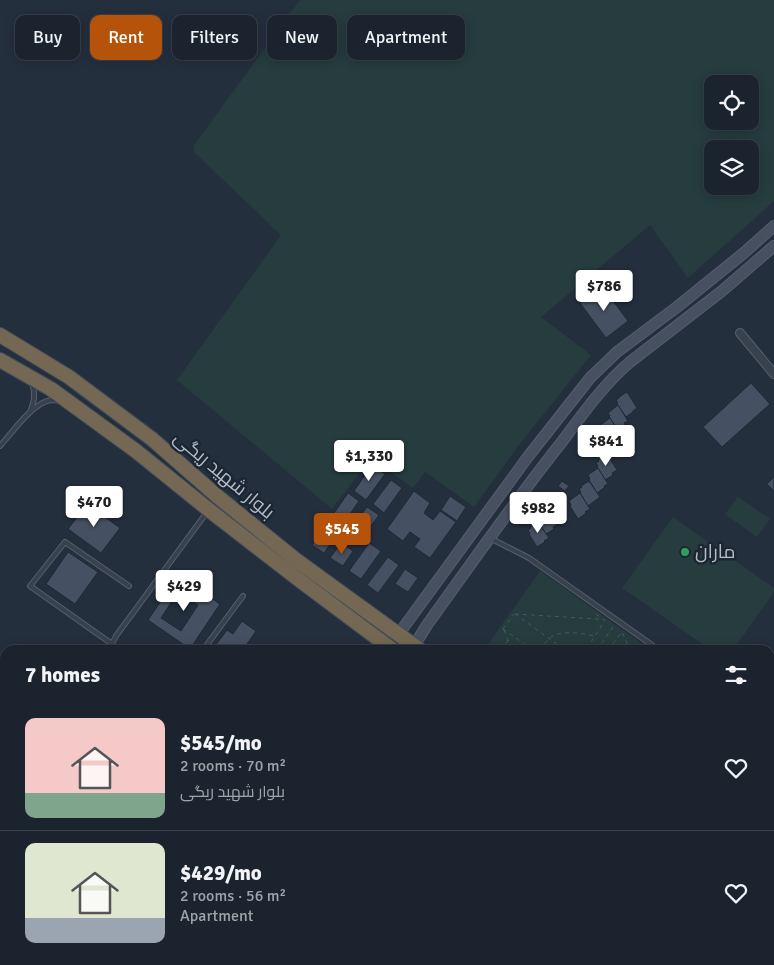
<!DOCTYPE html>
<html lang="en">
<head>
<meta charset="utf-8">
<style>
  :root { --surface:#1b232e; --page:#282f3a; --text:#f1f3f6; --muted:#a0a4aa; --line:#39404a; --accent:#b45309 }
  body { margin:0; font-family:Signika,Cairo,sans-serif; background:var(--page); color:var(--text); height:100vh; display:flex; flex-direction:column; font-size:19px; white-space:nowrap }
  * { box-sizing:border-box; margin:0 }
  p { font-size:16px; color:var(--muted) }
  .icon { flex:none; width:28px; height:28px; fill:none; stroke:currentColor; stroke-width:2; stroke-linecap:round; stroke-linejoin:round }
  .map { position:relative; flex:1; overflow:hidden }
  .panel { position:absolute; left:0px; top:645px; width:775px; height:320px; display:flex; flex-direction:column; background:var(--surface); border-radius:15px 15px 0 0; box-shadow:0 2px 12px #0003,0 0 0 1px var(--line) }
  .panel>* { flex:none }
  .guide { position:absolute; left:15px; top:15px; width:500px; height:45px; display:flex; gap:10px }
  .buttons { position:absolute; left:704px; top:75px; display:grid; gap:10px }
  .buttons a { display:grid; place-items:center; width:55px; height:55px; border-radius:10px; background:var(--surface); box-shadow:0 2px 12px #0003,0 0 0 1px var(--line); font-size:25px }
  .price { position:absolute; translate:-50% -42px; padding:0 11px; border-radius:5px; background:#fff; color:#222; font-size:16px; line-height:32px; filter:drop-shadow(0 1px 2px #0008) }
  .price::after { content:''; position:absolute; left:50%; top:30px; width:15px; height:11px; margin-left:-8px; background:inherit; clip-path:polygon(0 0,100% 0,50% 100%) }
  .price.current { background:var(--accent); color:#fff }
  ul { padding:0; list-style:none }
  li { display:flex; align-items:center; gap:15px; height:125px; padding:0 25px }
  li+li { border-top:1px solid var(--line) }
  li span { display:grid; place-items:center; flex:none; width:140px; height:100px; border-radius:10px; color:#555 }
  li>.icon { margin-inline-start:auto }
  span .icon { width:60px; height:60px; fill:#fffc; stroke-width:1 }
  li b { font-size:21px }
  h2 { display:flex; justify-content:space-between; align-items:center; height:60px; padding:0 25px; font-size:21px }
  .tag { padding:0 18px; border-radius:10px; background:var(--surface); box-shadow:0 2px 12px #0003,0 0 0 1px var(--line); font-size:18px; line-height:45px }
  .tag.current { background:var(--accent); color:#fff }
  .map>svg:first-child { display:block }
  .green { fill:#263c3f; fill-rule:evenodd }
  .water { fill:#394c67 }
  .building { fill:#455162; stroke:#1f2835; fill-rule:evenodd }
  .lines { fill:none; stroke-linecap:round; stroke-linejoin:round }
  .lane-casing { stroke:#565f6c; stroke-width:6 }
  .street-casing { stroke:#565f6c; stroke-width:10 }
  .secondary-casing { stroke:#565f6c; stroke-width:12 }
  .highway-casing { stroke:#434c59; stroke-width:16 }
  .path { stroke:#44595c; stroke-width:1; stroke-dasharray:4 4; stroke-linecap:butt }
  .lane { stroke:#38414e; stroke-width:4 }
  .street { stroke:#38414e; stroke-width:8 }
  .secondary { stroke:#465061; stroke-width:10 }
  .highway { stroke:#746855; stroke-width:14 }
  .leisure-dot { fill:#2e9e5b; stroke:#1d2633; stroke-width:2 }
  .labels { text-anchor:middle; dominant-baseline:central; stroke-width:5; stroke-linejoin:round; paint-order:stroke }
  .street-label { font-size:19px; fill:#b4bcc9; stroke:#1d2633 }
  .poi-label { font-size:19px; fill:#b4bcc9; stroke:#1d2633; text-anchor:start }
</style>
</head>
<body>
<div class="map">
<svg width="774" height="965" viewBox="0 0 774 965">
  <rect width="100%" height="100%" fill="#242f3e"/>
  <g class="green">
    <path d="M 300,0 L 774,0 L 774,201 L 688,278 L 650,225 L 541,317 L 591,355 L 519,445 L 474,507 L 425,472 L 413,488 L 371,458 L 332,509 L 177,380 L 281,235 L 194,152 L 194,145 ZM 712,84 L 750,84 L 750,121 L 712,121 ZM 712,149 L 750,149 L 750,186 L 712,186 Z"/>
    <path d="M 738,497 L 770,519 L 757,537 L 725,514 Z"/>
    <path d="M 673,517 L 774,588 L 774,592 L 733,650 L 711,650 L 622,588 Z"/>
    <path d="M 540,571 L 651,650 L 484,650 Z"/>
    <path d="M 774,734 L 774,884 L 770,881 L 770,737 Z"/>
    <rect x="296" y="960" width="35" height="5"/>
  </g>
  <path class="water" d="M 444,960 L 476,960 L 483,965 L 451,965 Z"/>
  <g class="building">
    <path d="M 602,286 L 628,321 L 606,338 L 580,303 Z"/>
    <path d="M 751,383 L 770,404 L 722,447 L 703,427 Z"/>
    <path d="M 627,392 L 637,408 L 633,411 L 633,412 L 626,417 L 617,404 L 618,403 L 616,400 L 619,398 L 619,397 Z"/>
    <path d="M 618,405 L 628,421 L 624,423 L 625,425 L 618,430 L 609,417 L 610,416 L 608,413 Z"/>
    <path d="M 610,418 L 620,434 L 615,437 L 616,438 L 609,443 L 600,430 L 601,430 L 599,426 Z"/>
    <path d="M 607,454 L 617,470 L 612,473 L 613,475 L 605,480 L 597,467 L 598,466 L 596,463 L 599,461 L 598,460 Z"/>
    <path d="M 372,465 L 385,474 L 366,500 L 354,491 Z"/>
    <path d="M 598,468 L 608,484 L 604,486 L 605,487 L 597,493 L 589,480 L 590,479 L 588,475 Z"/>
    <path d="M 774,477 L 774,491 L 767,484 Z"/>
    <path d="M 391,480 L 402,488 L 384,513 L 373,504 Z"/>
    <path d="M 562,481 L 569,486 L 565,491 L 558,486 Z"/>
    <path d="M 589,481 L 600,497 L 588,506 L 580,493 L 581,492 L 579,489 L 582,487 L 581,486 Z"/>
    <path d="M 414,491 L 430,503 L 424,513 L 433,520 L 440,511 L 456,522 L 430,558 L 414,547 L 420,539 L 410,532 L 403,541 L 387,529 Z"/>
    <path d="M 348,493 L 359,501 L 341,527 L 330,519 Z"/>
    <path d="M 580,493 L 590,509 L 585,512 L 586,513 L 578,519 L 570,506 L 571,505 L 569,501 Z"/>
    <path d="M 556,495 L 566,511 L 561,515 L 562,516 L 555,521 L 546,508 L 547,507 L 545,504 Z"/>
    <path d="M 450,496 L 466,507 L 457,521 L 441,510 Z"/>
    <path d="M 87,504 L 120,528 L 101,553 L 68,529 Z"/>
    <path d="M 367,507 L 379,515 L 360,541 L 348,532 Z"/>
    <path d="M 547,509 L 557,525 L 553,527 L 554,529 L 546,534 L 538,521 L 539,520 L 537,517 L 540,515 L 539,514 Z"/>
    <path d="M 538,522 L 549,538 L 544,541 L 545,542 L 537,547 L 529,534 L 530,534 L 528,530 L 531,528 L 530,527 Z"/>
    <path d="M 322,530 L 334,539 L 324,553 L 312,545 Z"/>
    <path d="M 341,543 L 353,551 L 343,566 L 330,558 Z"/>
    <path d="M 369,543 L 381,551 L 361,579 L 349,571 Z"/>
    <path d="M 68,552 L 98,572 L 75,604 L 46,584 Z"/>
    <path d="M 388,557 L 399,565 L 378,593 L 367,585 Z"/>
    <path d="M 405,569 L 418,578 L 408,592 L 395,584 Z"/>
    <path d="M 178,576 L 220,604 L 190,649 L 148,620 ZM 178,592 L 198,605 L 181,631 L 161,618 Z"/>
    <path d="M 242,621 L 256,631 L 243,650 L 232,650 L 234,648 L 229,644 L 225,650 L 212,650 L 227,630 L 233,634 Z"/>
    <path d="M 117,960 L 132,960 L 133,965 L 117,965 Z"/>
    <path d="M 157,960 L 174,960 L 176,965 L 158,965 Z"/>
  </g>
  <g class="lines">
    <g class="lane-casing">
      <g id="lane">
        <path d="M 30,412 C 34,402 36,394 32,383"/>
        <path d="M 0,446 C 12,433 32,403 51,400 C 53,400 56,400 59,401"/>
        <path d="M 490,538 L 529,558 L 659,650"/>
        <path d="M 112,644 L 30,586 L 65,542 L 129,586"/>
        <path d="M 109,650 L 116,636 L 207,512"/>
        <path d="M 203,650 L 243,596"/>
        <path d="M 0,713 L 5,716"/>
        <path d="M 0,865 L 5,864"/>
        <path d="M 0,910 L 5,933"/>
        <path d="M 0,944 L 5,943"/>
        <path d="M 10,960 L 11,965"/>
        <path d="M 48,960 L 49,965"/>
        <path d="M 212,960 L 218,965"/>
        <path d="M 288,960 L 288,965"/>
        <path d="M 341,960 L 342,965"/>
        <path d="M 403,960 L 409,965"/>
        <path d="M 630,965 L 634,960"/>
      </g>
    </g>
    <g class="street-casing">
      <path id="street" d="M 740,333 L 774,374"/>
    </g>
    <g class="secondary-casing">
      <g id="secondary">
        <path d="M 398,635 L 527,458 L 590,378 L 617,352 L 677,307 L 745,252 L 774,226"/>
        <path d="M 414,646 L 427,625 C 471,564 514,502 561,443 C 582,415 603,385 630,362 L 722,291 L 774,246"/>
        <path d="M 770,706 L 774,703"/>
        <path d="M 770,724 L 774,721"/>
      </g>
    </g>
    <g class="highway-casing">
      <g id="highway">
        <path d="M 0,335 L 69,377 L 152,439 L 217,496 L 296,560 L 420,650"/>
        <path d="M 0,360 L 51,389 L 136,451 L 209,510 L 302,582 L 393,650"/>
        <path d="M 770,893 L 774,896"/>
        <path d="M 770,916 L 774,918"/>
      </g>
    </g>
    <g class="path">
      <path d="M 515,614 L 598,619 L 605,620 L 586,650"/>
      <path d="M 515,614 L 565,650"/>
      <path d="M 596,614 L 603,619"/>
      <path d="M 503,629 L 533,650"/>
      <path d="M 503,629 L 514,614"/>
      <path d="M 504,630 L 512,650"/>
      <path d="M 502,650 L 508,640"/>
      <path d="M 540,650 C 543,646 546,641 551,637 C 560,630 583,633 594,636"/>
      <path d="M 597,650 L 613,627"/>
      <path d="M 608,650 L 622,632 L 630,650"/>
      <path d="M 770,688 L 774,684"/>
      <path d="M 141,960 L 141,965"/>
      <path d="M 186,960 L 190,965"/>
      <path d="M 237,960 L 238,965"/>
      <path d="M 267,960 L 268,965"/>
    </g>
    <use href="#lane" class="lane"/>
    <use href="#street" class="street"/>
    <use href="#secondary" class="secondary"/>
    <use href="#highway" class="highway"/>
  </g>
  <circle class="leisure-dot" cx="685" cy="552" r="5"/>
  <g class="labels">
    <g class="street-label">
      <text transform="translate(224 475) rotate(40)">بلوار شهید ریگی</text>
    </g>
    <g class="poi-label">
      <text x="695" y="552">ماران</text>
    </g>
  </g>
</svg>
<div class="buttons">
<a><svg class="icon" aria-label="locate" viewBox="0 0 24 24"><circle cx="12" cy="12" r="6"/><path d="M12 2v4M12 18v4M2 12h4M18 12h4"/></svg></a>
<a><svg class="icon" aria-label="layers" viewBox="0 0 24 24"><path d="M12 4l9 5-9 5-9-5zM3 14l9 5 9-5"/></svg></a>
</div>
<b class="price" style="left:604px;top:312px">$786</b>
<b class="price" style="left:606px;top:467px">$841</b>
<b class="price" style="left:369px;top:482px">$1,330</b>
<b class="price" style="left:94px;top:528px">$470</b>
<b class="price" style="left:538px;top:534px">$982</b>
<b class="price current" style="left:342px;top:555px">$545</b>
<b class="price" style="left:184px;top:612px">$429</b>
<div class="guide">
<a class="tag">Buy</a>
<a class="tag current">Rent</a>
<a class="tag">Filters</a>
<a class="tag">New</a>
<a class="tag">Apartment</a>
</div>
<section class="panel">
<h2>7 homes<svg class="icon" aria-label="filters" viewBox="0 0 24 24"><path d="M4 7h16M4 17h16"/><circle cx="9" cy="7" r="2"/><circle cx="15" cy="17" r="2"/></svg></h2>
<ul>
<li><span style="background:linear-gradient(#f6c9c9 75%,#7fa58c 0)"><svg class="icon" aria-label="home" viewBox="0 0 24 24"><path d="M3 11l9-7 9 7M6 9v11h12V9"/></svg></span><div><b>$545/mo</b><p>2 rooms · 70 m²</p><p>بلوار شهید ریگی</p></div><svg class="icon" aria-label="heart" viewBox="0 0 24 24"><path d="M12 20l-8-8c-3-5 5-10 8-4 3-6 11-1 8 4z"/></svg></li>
<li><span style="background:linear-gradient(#dfe7d0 75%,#9aa5b1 0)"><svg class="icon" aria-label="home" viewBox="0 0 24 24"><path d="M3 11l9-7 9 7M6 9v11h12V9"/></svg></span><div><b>$429/mo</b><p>2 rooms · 56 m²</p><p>Apartment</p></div><svg class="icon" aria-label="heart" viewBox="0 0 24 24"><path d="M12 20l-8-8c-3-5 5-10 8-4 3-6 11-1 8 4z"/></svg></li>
</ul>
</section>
</div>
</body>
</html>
